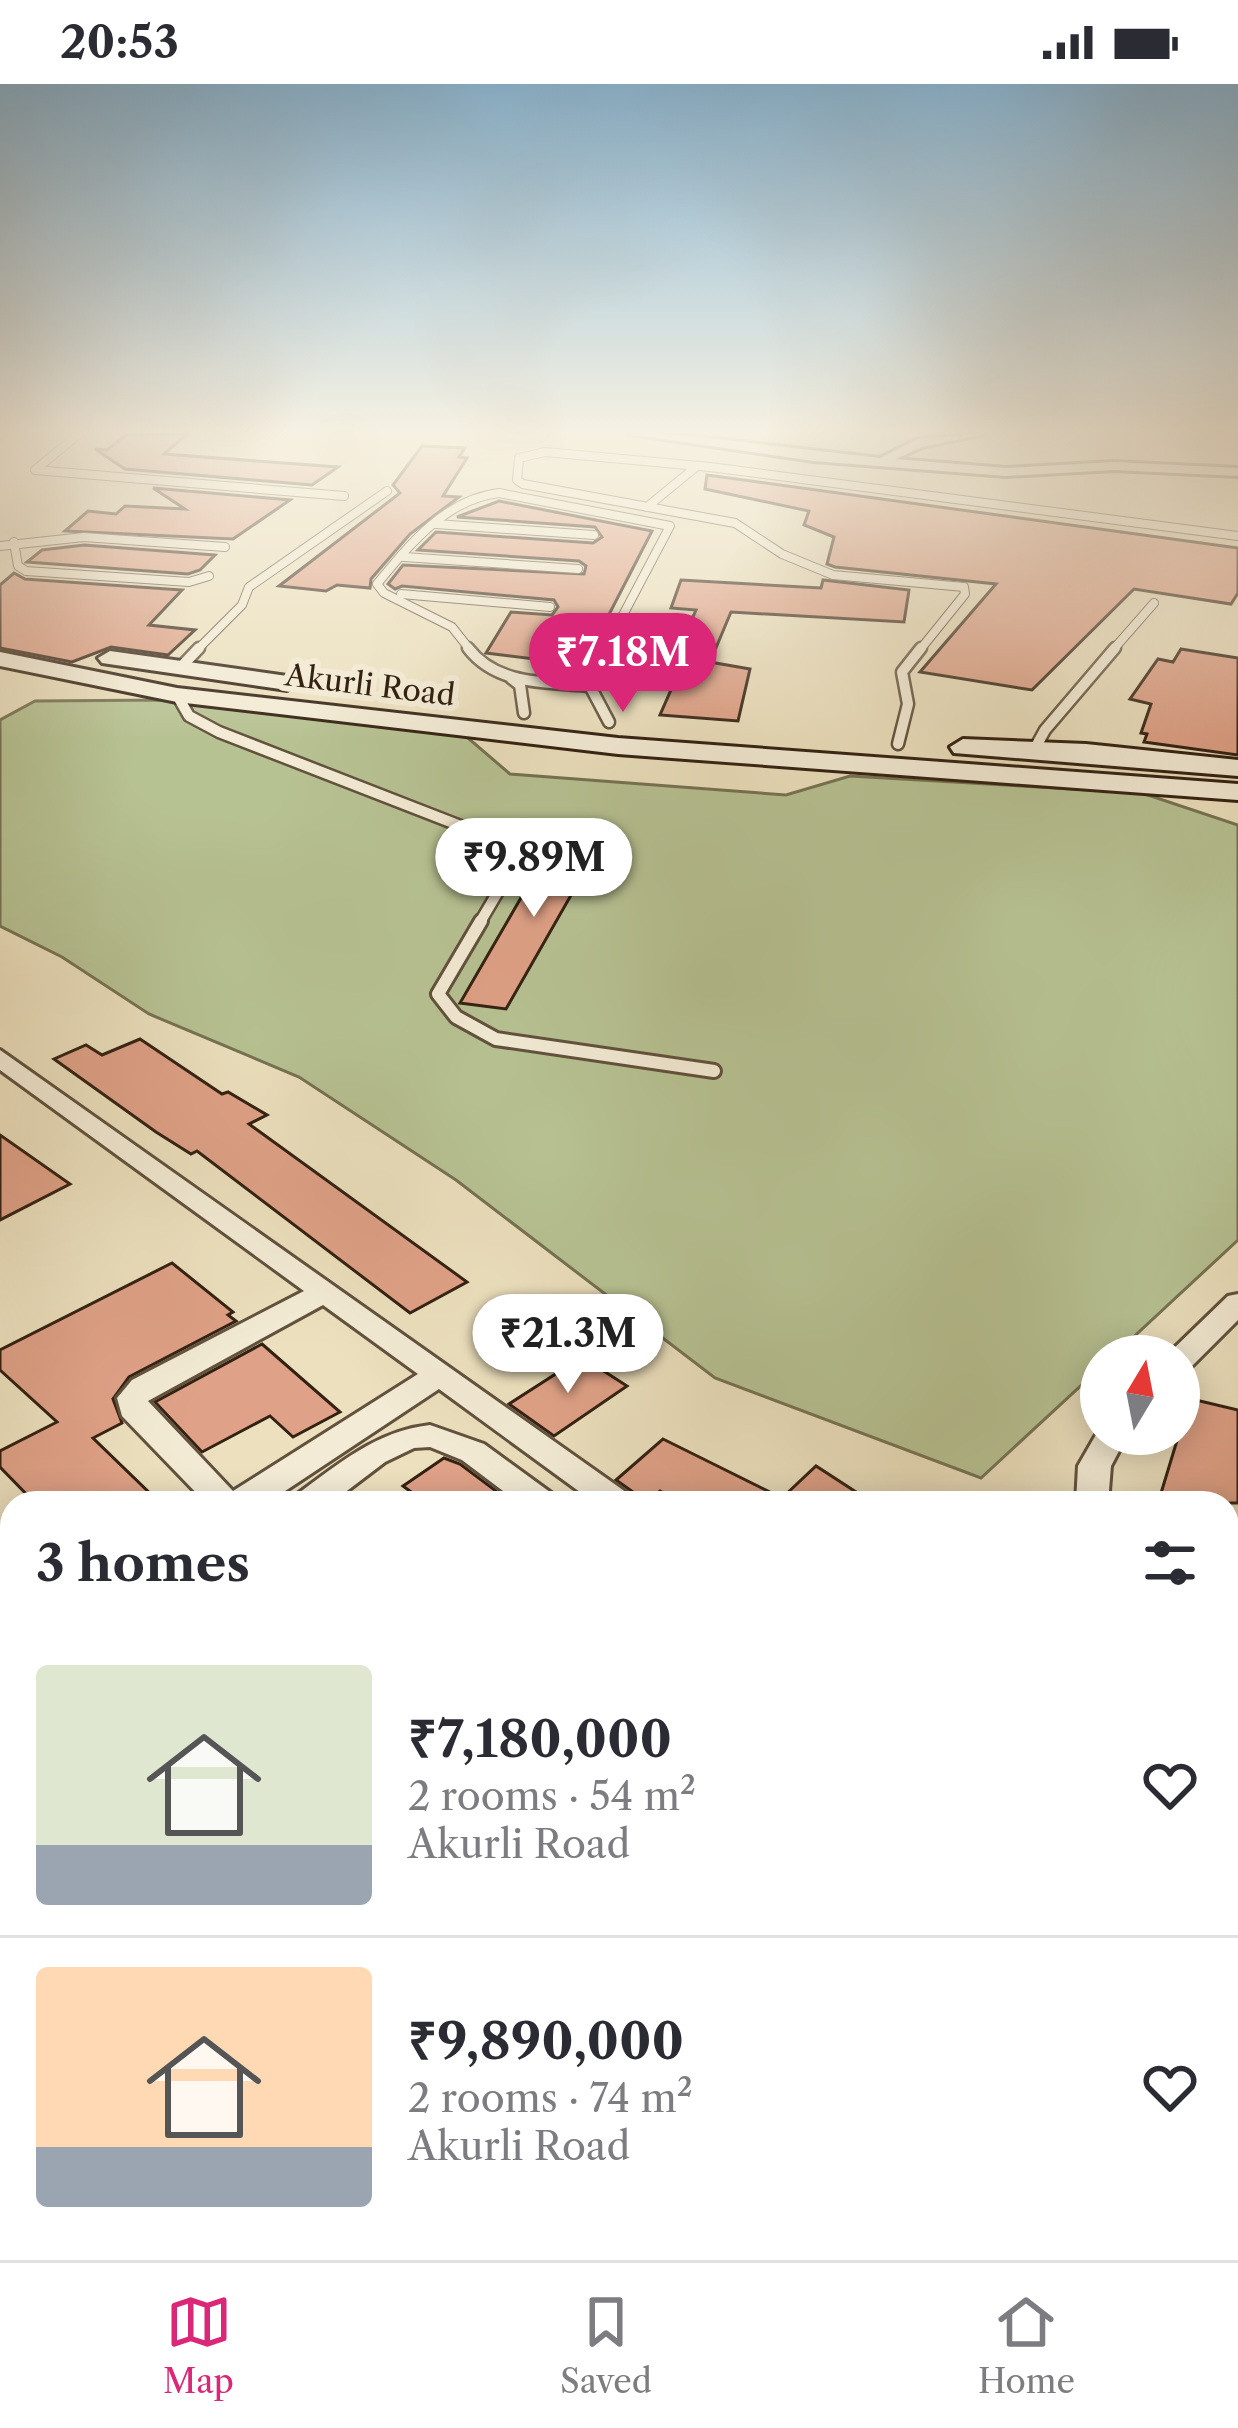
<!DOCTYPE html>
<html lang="en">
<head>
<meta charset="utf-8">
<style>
  :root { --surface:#fff; --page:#f2f2f3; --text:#2b2b33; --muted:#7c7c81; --line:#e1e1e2; --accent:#db2777 }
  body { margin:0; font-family:"Libre Caslon Text",serif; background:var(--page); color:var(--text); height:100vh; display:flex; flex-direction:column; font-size:45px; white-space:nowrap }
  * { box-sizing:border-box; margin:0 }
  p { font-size:39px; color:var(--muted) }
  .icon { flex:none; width:66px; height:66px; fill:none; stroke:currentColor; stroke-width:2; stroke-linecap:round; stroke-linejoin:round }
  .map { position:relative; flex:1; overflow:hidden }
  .panel { position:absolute; left:0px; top:1407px; width:1239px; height:771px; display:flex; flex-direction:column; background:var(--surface); border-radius:36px 36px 0 0; box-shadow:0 6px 30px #0003 }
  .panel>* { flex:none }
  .needle { width:78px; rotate:10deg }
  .buttons { position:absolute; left:1080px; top:1251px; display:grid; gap:24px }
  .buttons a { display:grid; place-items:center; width:120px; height:120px; border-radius:50%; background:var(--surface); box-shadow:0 6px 30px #0003; font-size:60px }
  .price { position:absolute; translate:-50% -102px; padding:0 27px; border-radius:42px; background:#fff; color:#222; font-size:39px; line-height:78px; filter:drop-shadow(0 3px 6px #0008) }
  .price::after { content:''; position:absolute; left:50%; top:72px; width:36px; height:27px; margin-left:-18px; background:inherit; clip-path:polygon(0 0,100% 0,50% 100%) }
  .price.on { background:var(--accent); color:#fff }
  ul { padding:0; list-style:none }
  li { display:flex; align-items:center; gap:36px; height:300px; padding:0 36px }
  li+li { border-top:3px solid var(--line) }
  li span { display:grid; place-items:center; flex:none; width:336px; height:240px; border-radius:12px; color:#555 }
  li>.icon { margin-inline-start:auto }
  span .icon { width:144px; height:144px; fill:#fffc; stroke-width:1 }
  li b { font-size:51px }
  h2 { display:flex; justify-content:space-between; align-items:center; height:144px; padding:0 36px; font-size:51px }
  .status { display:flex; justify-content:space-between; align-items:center; height:84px; padding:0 60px; background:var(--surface); direction:ltr }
  .status svg { height:33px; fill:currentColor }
  .tab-bar { display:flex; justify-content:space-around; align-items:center; height:168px; border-top:3px solid var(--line); background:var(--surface); font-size:33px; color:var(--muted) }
  .tab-bar a { display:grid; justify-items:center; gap:6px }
  .tab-bar .on { color:var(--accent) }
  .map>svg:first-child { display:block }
  .green { fill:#b7c293; stroke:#757252; stroke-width:3 }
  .building { fill:#dfa187; stroke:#332112; stroke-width:3 }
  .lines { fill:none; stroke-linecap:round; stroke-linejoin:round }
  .lane-far2-casing { stroke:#61513d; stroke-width:10 }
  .lane-far1-casing { stroke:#61513d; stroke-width:15 }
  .lane-casing { stroke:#61513d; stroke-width:18 }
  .street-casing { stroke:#61513d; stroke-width:6 }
  .secondary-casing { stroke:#332112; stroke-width:6 }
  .lane-far2 { stroke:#f3ebd5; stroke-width:8 }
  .lane-far1 { stroke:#f3ebd5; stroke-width:10 }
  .lane { stroke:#f3ebd5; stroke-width:12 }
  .street { fill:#f3ebd5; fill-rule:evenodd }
  .secondary { fill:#f3ebd5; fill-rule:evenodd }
  .labels { text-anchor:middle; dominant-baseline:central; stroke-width:12; stroke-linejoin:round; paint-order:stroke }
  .far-street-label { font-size:30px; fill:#332112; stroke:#f3ebd5 }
</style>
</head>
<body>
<div class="status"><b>20:53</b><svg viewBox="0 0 49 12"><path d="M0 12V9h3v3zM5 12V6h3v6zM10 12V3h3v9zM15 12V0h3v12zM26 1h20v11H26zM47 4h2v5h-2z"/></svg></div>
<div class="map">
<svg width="1238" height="2176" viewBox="0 0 1238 2176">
  <rect width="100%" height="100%" fill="#ece0be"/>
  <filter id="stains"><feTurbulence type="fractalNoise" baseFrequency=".00167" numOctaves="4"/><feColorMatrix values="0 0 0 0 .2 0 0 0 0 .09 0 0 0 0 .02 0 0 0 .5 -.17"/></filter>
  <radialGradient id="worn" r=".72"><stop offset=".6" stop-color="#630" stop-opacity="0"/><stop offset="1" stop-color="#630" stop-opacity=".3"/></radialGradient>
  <path class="green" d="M 164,616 L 461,648 L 510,690 L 786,711 L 850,692 L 1142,709 L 1238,741 L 1238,1156 L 1113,1272 L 1101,1272 L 1101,1283 L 981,1394 L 715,1294 L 456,1096 L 299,993 L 149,930 L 62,873 L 0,842 L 0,636 L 35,617 Z"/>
  <g class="building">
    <path d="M 127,350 L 187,350 L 164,370 L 338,383 L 312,401 L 125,385 L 95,365 L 107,366 Z"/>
    <path d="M 422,362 L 465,364 L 459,373 L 467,374 L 443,412 L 459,413 L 410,450 L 371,495 L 370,504 L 337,501 L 326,507 L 279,502 L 400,409 L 393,401 Z"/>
    <path d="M 707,391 L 1238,464 L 1238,509 L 1231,520 L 1134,505 L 1032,606 L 920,588 L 996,500 L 835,483 L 827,480 L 834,453 L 804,441 L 809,427 L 705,405 Z"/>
    <path d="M 153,404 L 290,416 L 233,455 L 65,447 L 88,427 L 116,430 L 125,422 L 185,425 Z"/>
    <path d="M 499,417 L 652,447 L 583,581 L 486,569 L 511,528 L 552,531 L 558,523 L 554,516 L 402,502 L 395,505 L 388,500 L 403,481 L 584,490 L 586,482 L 579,477 L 418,466 L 436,448 L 593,459 L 602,453 L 595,443 L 457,433 Z"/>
    <path d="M 84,461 L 215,471 L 200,486 L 188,490 L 27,478 L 42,466 Z"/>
    <path d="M 14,489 L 25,495 L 182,506 L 149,541 L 195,546 L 168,571 L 111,563 L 72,578 L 0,564 L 0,501 Z"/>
    <path d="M 681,496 L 821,504 L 823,496 L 909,506 L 904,538 L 731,528 L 710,578 L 750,585 L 738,637 L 660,631 L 681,583 L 672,579 L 696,526 L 671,524 Z"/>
    <path d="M 1181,565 L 1238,574 L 1238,671 L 1144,658 L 1147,650 L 1141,649 L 1151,620 L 1130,615 L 1158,575 L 1173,578 Z"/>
    <path d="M 574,739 L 610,743 L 506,925 L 460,919 L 522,812 L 527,812 Z"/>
    <path d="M 140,955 L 222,1010 L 228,1008 L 267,1031 L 249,1040 L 467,1198 L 410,1229 L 197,1067 L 191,1070 L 156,1048 L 54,975 L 86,961 L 102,971 Z"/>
    <path d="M 0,1051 L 70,1100 L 0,1136 Z"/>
    <path d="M 172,1179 L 233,1228 L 228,1231 L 236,1237 L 129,1293 L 113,1315 L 122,1339 L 93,1354 L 160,1419 L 35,1419 L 0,1383 L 0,1367 L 57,1338 L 0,1286 L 0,1266 Z"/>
    <path d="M 262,1260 L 340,1328 L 293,1353 L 270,1332 L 202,1368 L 155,1318 Z"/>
    <path d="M 582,1273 L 627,1302 L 554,1352 L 509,1320 Z"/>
    <path d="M 1179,1312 L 1238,1326 L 1238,1419 L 1158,1419 L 1179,1350 Z"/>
    <path d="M 663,1355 L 782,1414 L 816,1382 L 873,1419 L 682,1419 L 660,1407 L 647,1418 L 616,1396 Z"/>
    <path d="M 444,1374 L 460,1380 L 512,1419 L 426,1419 L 403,1402 Z"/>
  </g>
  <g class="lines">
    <g class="lane-far2-casing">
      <g id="lane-far2">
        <path d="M 79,350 L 35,386 L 344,412"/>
        <path d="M 647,423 L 697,382"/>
        <path d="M 436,440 L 594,451"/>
        <path d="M 14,458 L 18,482 L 26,487 L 189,498 L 209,492"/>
        <path d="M 0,462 L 84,453 L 225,463"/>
        <path d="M 404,473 L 578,485"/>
        <path d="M 401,510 L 550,523"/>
        <path d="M 196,567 L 242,521 L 249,503 L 387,407"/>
        <path d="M 471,567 L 452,543 L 384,509 L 377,500 C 409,461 446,415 499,409 L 670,442 L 604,567"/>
        <path d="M 919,567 L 965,510 L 964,503 L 833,491 L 782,470 L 735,439 L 523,400 L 517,396 L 519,374 L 545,368 L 710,383 L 1238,452"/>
        <path d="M 1112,567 L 1154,519"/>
      </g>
    </g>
    <g class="lane-far1-casing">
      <g id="lane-far1">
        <path d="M 468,564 C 497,602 547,598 590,602"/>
        <path d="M 179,585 L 199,564"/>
        <path d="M 511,594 L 520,601 L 524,629"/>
        <path d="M 590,602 L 609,638"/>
        <path d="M 590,602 L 605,564"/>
        <path d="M 177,611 L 189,632 L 219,648 L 512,762 L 519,772 L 479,840"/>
        <path d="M 898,660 L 908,620 L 902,588 L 921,564"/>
        <path d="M 1034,666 L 1045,646 L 1115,564"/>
      </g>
    </g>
    <g class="lane-casing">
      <path id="lane" d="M 481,837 L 438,910 L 456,933 L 496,955 L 714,987"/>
    </g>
    <g class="street-casing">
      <g id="street">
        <path d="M 629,350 L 672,350 L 880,374 L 918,355 L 984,350 L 922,363 L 896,375 L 1006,384 L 1114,378 L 1238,384 L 1238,392 L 1114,386 L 1006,392 L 814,377 Z"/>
        <path d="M 0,966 L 630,1411 L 634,1419 L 595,1419 L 439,1305 L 267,1419 L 206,1419 L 122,1332 L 117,1314 L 132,1296 L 304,1207 L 0,986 ZM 323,1221 L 418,1290 L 233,1407 L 148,1317 Z"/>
        <path d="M 1238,1210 L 1238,1236 L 1190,1284 L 1179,1287 L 1179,1272 L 1168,1270 L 1228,1212 Z"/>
        <path d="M 430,1341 L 484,1360 L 554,1411 L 558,1419 L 519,1419 L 462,1376 L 430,1363 L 414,1364 L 385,1378 L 331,1419 L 292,1419 L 296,1411 C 339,1380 376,1347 430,1341 Z"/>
        <path d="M 1101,1342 L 1101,1350 L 1128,1350 L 1111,1382 L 1108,1419 L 1076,1419 L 1078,1382 Z"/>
        <path d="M 1238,1964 L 1238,2008 L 1227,2012 L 1227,1968 Z"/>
        <path d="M 18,2166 L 78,2166 L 74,2176 L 14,2176 Z"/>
        <path d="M 502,2166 L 548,2166 L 545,2176 L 499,2176 Z"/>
      </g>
    </g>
    <g class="secondary-casing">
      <g id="secondary">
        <path d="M 110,567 L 287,592 L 299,599 L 287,606 L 102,579 L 98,574 Z"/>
        <path d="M 0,568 L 177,604 L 618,654 L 1238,700 L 1238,716 L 618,670 L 177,618 L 0,582 Z"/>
        <path d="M 963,655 L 1086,660 L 1238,676 L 1238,692 L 954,669 L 950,663 Z"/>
      </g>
    </g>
    <use href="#lane-far2" class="lane-far2"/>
    <use href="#lane-far1" class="lane-far1"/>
    <use href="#lane" class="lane"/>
    <use href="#street" class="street"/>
    <use href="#secondary" class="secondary"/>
  </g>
  <linearGradient id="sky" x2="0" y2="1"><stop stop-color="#89b7d6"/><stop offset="0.53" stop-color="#f6f1e2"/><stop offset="1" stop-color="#f6f1e2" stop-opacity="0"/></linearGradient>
  <rect width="1238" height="655" fill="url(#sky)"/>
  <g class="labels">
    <g class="far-street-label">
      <text transform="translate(370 601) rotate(7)">Akurli Road</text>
    </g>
  </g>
  <rect width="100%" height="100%" filter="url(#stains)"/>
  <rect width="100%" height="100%" fill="url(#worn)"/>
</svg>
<div class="buttons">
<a><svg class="needle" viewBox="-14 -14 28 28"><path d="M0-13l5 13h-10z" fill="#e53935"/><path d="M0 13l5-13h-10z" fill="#7c7c81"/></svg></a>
</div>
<b class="price on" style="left:623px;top:631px">₹7.18M</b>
<b class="price" style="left:534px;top:836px">₹9.89M</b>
<b class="price" style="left:568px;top:1312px">₹21.3M</b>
<section class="panel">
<h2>3 homes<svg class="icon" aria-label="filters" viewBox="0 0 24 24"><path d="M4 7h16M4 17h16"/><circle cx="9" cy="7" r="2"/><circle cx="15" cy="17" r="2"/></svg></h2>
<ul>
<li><span style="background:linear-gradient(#dfe7d0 75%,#9aa5b1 0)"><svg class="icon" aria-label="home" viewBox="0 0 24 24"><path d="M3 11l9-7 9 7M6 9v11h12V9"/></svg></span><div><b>₹7,180,000</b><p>2 rooms · 54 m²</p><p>Akurli Road</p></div><svg class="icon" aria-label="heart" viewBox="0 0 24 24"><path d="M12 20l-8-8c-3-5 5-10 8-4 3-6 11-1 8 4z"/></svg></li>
<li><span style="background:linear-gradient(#ffd9b3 75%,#9aa5b1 0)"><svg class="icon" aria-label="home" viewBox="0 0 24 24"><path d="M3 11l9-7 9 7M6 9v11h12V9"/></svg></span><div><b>₹9,890,000</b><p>2 rooms · 74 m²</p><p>Akurli Road</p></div><svg class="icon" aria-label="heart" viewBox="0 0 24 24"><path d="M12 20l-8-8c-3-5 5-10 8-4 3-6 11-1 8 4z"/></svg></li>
</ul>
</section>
</div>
<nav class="tab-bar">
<a class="on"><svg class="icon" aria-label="map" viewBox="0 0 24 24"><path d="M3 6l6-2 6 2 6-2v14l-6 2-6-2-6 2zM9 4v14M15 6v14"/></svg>Map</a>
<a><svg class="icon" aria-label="saved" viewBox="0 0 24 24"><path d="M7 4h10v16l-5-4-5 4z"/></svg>Saved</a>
<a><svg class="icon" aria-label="home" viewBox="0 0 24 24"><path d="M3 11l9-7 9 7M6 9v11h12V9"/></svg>Home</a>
</nav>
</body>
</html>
